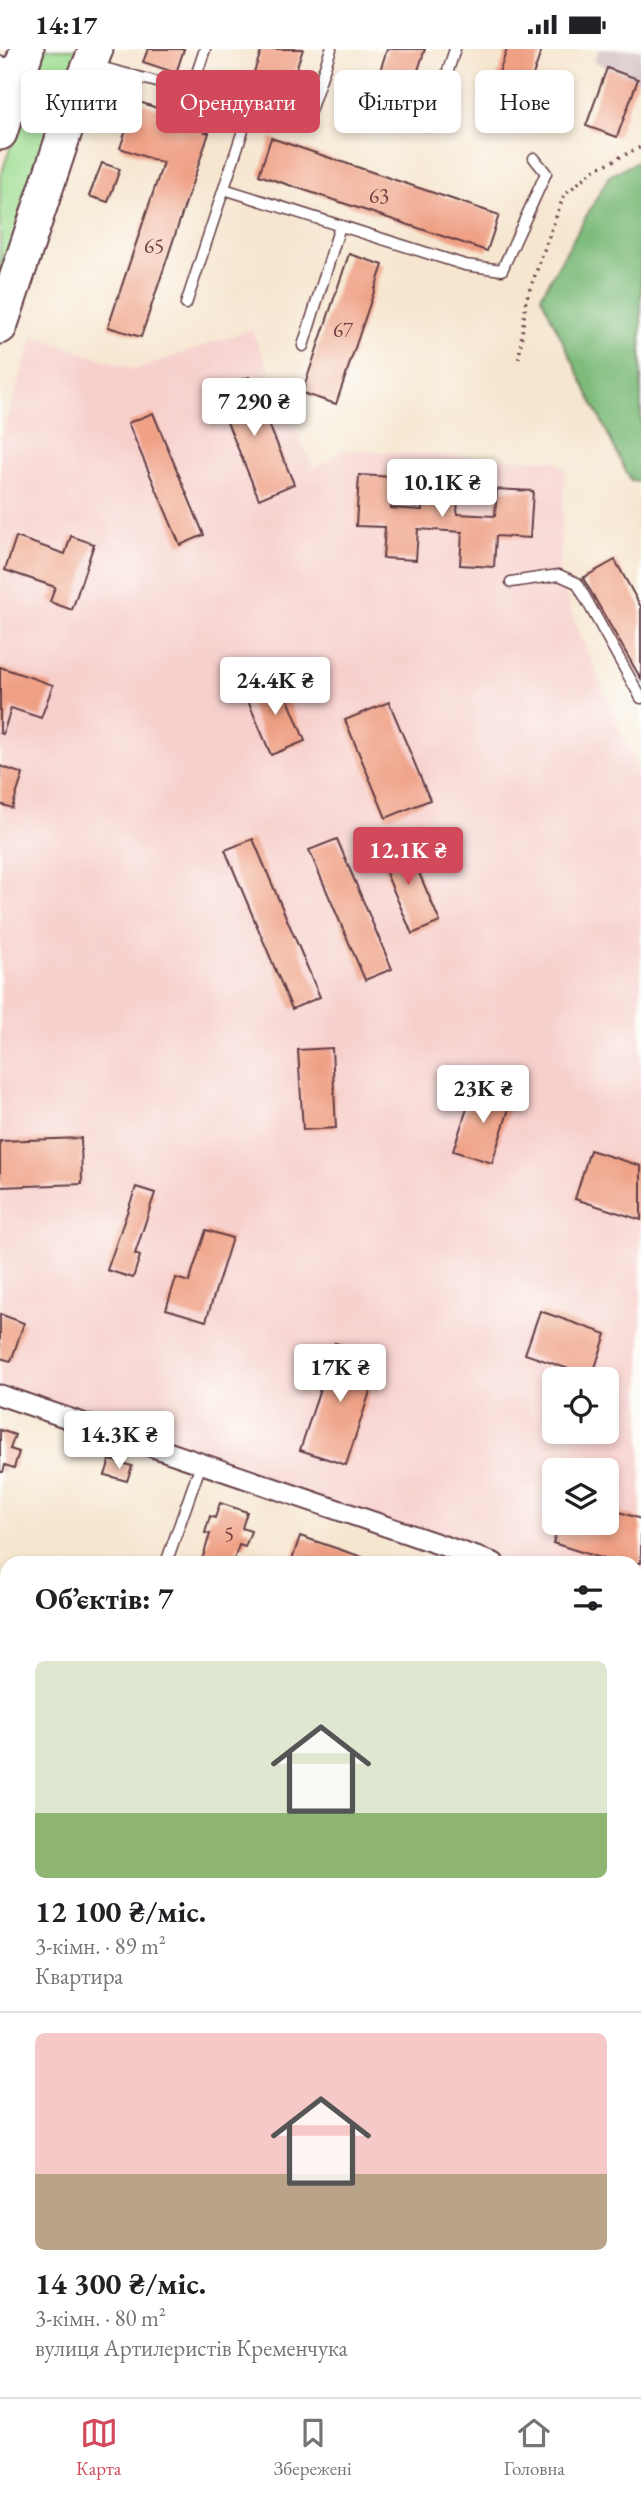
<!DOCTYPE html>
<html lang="uk">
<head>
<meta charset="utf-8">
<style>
  :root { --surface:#fff; --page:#f6f6f6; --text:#202124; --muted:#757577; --line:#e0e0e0; --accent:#d1495b }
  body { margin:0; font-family:"EB Garamond",serif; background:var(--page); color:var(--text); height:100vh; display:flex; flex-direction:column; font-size:26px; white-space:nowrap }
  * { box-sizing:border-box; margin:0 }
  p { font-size:23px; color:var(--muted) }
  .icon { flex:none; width:38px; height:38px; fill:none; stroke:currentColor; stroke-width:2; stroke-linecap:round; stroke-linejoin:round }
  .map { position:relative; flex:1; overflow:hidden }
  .panel { position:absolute; left:0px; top:1507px; width:642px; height:842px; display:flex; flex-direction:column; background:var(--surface); border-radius:21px 21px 0 0; box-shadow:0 4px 10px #0003 }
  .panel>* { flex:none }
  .banner { position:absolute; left:21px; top:21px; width:600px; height:63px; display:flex; gap:14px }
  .buttons { position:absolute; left:542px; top:1318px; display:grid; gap:14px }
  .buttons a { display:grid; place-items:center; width:77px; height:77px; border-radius:10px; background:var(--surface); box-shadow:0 4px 10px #0003; font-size:35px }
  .price { position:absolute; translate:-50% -60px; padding:0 16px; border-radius:7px; background:#fff; color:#222; font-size:23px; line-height:46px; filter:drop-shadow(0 2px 4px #0008) }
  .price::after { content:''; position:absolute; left:50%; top:42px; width:21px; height:16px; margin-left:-10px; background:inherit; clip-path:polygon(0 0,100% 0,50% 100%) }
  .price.selected { background:var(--accent); color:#fff }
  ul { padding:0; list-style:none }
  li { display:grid; align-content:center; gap:14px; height:371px; padding:0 35px }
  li+li { border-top:2px solid var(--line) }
  li span { display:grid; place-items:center; height:217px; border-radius:10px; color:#555 }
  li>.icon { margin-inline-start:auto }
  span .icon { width:126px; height:126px; fill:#fffc; stroke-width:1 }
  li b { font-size:30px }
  h2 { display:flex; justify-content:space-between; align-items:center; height:84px; padding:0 35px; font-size:30px }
  .tag { padding:0 24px; border-radius:10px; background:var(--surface); box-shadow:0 4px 10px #0003; font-size:24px; line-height:63px }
  .tag.selected { background:var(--accent); color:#fff }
  .status { display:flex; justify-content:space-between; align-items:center; height:49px; padding:0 35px; background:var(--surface); direction:ltr }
  .status svg { height:19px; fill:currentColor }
  .dock { display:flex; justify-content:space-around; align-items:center; height:98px; border-top:2px solid var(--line); background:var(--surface); font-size:19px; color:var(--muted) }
  .dock a { display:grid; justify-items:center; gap:4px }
  .dock .selected { color:var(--accent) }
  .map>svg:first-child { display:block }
  .built { fill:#f7d0cd; fill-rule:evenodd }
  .industrial { fill:#d2bec3 }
  .green { fill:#9edd92; stroke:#747e5e; stroke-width:2 }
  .forest { fill:#7ebc7c; stroke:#646e54; stroke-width:2 }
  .building { fill:#efa085 }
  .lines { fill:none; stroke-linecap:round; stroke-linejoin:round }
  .service-casing { stroke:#643d44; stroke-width:13 }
  .minor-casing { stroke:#643d44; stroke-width:23 }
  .trunk-casing { stroke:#643d44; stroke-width:37 }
  .path { stroke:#643d44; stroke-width:3.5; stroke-dasharray:2 5; stroke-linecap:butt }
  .service { stroke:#fff; stroke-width:10 }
  .minor { stroke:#fff; stroke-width:19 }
  .trunk { stroke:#fff; stroke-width:33 }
  .labels { text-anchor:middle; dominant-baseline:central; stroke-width:7; stroke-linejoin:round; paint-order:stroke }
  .number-label { font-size:21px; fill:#733f42 }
</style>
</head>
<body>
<div class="status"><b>14:17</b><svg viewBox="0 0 49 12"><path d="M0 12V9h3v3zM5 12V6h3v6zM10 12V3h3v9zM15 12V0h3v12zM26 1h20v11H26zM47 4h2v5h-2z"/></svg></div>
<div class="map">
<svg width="641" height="2348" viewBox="0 0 641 2348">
  <rect width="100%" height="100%" fill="#fdfcf7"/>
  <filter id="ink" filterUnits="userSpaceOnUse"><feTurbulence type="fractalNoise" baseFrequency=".0143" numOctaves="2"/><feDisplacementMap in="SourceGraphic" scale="14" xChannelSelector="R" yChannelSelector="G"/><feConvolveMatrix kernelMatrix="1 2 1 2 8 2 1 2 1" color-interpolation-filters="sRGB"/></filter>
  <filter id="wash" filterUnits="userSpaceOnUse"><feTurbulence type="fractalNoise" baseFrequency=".00686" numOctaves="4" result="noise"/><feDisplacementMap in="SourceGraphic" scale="28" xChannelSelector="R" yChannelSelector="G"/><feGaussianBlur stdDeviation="1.57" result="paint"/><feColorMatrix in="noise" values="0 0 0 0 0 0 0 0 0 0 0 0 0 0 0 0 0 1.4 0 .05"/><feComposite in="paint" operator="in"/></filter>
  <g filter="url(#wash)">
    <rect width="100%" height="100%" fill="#f6e6d0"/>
    <g class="built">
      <path d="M 251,280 L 314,420 L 342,401 L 557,412 L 565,422 L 559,526 L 576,576 L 641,729 L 641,1570 L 635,1568 L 635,1514 L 481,1514 L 0,1344 L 0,391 L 34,287 L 135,321 ZM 555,1330 L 607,1330 L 607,1382 L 555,1382 ZM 555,1421 L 607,1421 L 607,1474 L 555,1474 Z"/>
      <path d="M 635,1963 L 641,1965 L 641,2221 L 635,2219 Z"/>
      <path d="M 635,2259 L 641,2261 L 641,2348 L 340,2348 L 343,2342 L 635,2342 Z"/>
    </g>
    <path class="industrial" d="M 599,0 L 641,0 L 641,32 L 594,13 Z"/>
    <path class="green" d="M 42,0 L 83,0 L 0,243 L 0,130 Z"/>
    <path class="forest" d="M 641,111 L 641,433 L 630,431 L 541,247 L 609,127 Z"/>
    <g id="blocks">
      <g class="building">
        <path d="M 148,0 L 184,0 L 176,24 L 143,13 Z"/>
        <path d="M 262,0 L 303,0 L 284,55 L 247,43 Z"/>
        <path d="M 387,0 L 425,0 L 407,55 L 373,44 Z"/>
        <path d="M 507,0 L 542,0 L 518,69 L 487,59 Z"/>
        <path d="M 607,19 L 638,30 L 617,88 L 586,77 Z"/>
        <path d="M 136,52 L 172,64 L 170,71 L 209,84 L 141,288 L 108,278 L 163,114 L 120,99 Z"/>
        <path d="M 271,89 L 499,166 L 487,202 L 259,126 Z"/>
        <path d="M 102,114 L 120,120 L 108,153 L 89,147 Z"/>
        <path d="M 349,205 L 383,216 L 336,355 L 302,344 Z"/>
        <path d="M 249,328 L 294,435 L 259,450 L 214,342 Z"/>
        <path d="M 153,364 L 204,486 L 180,496 L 128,374 Z"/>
        <path d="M 359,426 L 393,428 L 391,459 L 422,461 L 423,432 L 459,435 L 457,465 L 495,467 L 497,440 L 533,442 L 530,489 L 496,487 L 494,518 L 460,516 L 462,483 L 418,480 L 416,511 L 383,509 L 385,478 L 356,477 Z"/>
        <path d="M 71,487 L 94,495 L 72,561 L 50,553 L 55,538 L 5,521 L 16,488 L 65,505 Z"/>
        <path d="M 615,511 L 641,558 L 641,630 L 583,529 Z"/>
        <path d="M 0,618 L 53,636 L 41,669 L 11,659 L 3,685 L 0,684 Z"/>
        <path d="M 280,631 L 305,692 L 271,706 L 245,645 Z"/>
        <path d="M 389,653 L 430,751 L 386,769 L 345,671 Z"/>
        <path d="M 0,717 L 23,725 L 12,759 L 0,755 Z"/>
        <path d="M 253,790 L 320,948 L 292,960 L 225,801 Z"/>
        <path d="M 337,790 L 392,920 L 365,931 L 309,801 Z"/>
        <path d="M 405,791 L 440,873 L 412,885 L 377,803 Z"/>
        <path d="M 332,999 L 336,1079 L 303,1081 L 298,1001 Z"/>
        <path d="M 474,1038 L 512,1050 L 492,1114 L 453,1102 Z"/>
        <path d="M 81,1089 L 82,1135 L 0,1138 L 0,1092 Z"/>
        <path d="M 590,1101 L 641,1117 L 641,1171 L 575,1150 Z"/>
        <path d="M 136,1138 L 155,1144 L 135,1205 L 140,1207 L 133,1229 L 107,1221 Z"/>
        <path d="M 206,1181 L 232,1189 L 206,1272 L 166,1260 L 176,1229 L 189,1233 Z"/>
        <path d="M 540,1262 L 606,1285 L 592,1328 L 525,1305 Z"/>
        <path d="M 0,1265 L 24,1274 L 11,1312 L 0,1309 Z"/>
        <path d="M 335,1294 L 381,1309 L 346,1416 L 300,1401 Z"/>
        <path d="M 0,1381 L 15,1386 L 10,1400 L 19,1403 L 14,1419 L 5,1416 L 3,1423 L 0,1423 Z"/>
        <path d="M 110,1411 L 132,1417 L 127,1432 L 105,1426 Z"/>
        <path d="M 220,1454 L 247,1463 L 242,1479 L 251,1482 L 245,1498 L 239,1496 L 233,1514 L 201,1514 L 210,1485 L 205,1484 L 210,1467 L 215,1469 Z"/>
        <path d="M 607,1459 L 641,1470 L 641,1514 L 616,1514 L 553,1494 L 559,1474 L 607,1474 Z"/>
        <path d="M 300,1487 L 371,1511 L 370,1514 L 291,1514 Z"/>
      </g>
    </g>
  </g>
  <g filter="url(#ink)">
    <use href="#blocks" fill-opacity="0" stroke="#643d44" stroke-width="2"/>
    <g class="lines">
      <g class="service-casing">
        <g id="service">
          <path d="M 96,17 L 191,42 L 249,63 L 186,255"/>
          <path d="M 191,42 L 205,0"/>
          <path d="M 310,62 L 331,0"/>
          <path d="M 430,77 L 455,0"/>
          <path d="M 224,140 L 465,216 L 502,221 L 546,124 L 534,109"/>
          <path d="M 303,297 L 340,177"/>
          <path d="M 511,533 L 559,526 L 577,534 L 641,649"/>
          <path d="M 166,1514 L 201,1415"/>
          <path d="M 0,1624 L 7,1627"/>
          <path d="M 0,1944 L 7,1924"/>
          <path d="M 0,2016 L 7,2000"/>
          <path d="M 0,2108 L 7,2111"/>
          <path d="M 0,2198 L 7,2178"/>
          <path d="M 204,2342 L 225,2348"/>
          <path d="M 242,2348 L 244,2342"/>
        </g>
      </g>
      <g class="minor-casing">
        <g id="minor">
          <path d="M 0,17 L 20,23"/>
          <path d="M 0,1346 L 494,1514"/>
          <path d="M 635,1561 L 641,1563"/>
          <path d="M 0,1735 L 7,1738"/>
          <path d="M 635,1940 L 641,1942"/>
          <path d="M 0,1991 L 7,1993"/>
          <path d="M 635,2229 L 641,2231"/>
        </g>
      </g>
      <g class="trunk-casing">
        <g id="trunk">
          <path d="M 0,84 L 27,0"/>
          <path d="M 0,278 L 75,52 L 96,0"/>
        </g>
      </g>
      <g class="path">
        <path d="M 519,310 L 526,251 L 564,146 L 594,121 L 641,98"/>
        <path d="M 0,2340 L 7,2338"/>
        <path d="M 118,2342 L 137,2348"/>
        <path d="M 320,2348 L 326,2342"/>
        <path d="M 336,2348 L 338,2342"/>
      </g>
      <use href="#service" class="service"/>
      <use href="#minor" class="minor"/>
      <use href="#trunk" class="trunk"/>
    </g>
  </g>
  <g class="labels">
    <g class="number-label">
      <text x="379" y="146">63</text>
      <text x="154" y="196">65</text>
      <text x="343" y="280">67</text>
      <text x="229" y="1484">5</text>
    </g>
  </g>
</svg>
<div class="buttons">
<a><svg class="icon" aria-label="locate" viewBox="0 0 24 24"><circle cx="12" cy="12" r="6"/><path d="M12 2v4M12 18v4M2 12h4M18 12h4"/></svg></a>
<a><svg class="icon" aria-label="layers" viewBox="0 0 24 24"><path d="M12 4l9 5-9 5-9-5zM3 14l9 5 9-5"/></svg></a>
</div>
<b class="price" style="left:254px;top:389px">7 290 ₴</b>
<b class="price" style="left:442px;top:470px">10.1K ₴</b>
<b class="price" style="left:275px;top:668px">24.4K ₴</b>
<b class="price selected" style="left:408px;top:838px">12.1K ₴</b>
<b class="price" style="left:483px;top:1076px">23K ₴</b>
<b class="price" style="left:340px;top:1355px">17K ₴</b>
<b class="price" style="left:119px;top:1422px">14.3K ₴</b>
<div class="banner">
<a class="tag">Купити</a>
<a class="tag selected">Орендувати</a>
<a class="tag">Фільтри</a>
<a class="tag">Нове</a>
</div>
<section class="panel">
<h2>Об’єктів: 7<svg class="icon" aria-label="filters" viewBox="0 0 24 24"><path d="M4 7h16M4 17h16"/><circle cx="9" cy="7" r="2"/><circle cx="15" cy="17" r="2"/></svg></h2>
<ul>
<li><span style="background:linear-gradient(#dfe7d0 70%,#8fb573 0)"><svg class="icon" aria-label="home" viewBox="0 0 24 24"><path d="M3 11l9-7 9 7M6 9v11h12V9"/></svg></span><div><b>12 100 ₴/міс.</b><p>3-кімн. · 89 m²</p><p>Квартира</p></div></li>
<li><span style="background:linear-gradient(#f6c9c9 65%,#b9a48a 0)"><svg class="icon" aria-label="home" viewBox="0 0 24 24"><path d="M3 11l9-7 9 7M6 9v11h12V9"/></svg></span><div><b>14 300 ₴/міс.</b><p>3-кімн. · 80 m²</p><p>вулиця Артилеристів Кременчука</p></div></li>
</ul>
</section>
</div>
<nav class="dock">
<a class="selected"><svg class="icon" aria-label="map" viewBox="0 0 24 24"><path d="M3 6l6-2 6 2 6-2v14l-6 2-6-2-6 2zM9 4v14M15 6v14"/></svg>Карта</a>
<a><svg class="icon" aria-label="saved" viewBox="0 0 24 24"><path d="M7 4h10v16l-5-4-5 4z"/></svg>Збережені</a>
<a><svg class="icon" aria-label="home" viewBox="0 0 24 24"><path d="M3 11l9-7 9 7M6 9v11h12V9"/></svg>Головна</a>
</nav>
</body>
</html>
